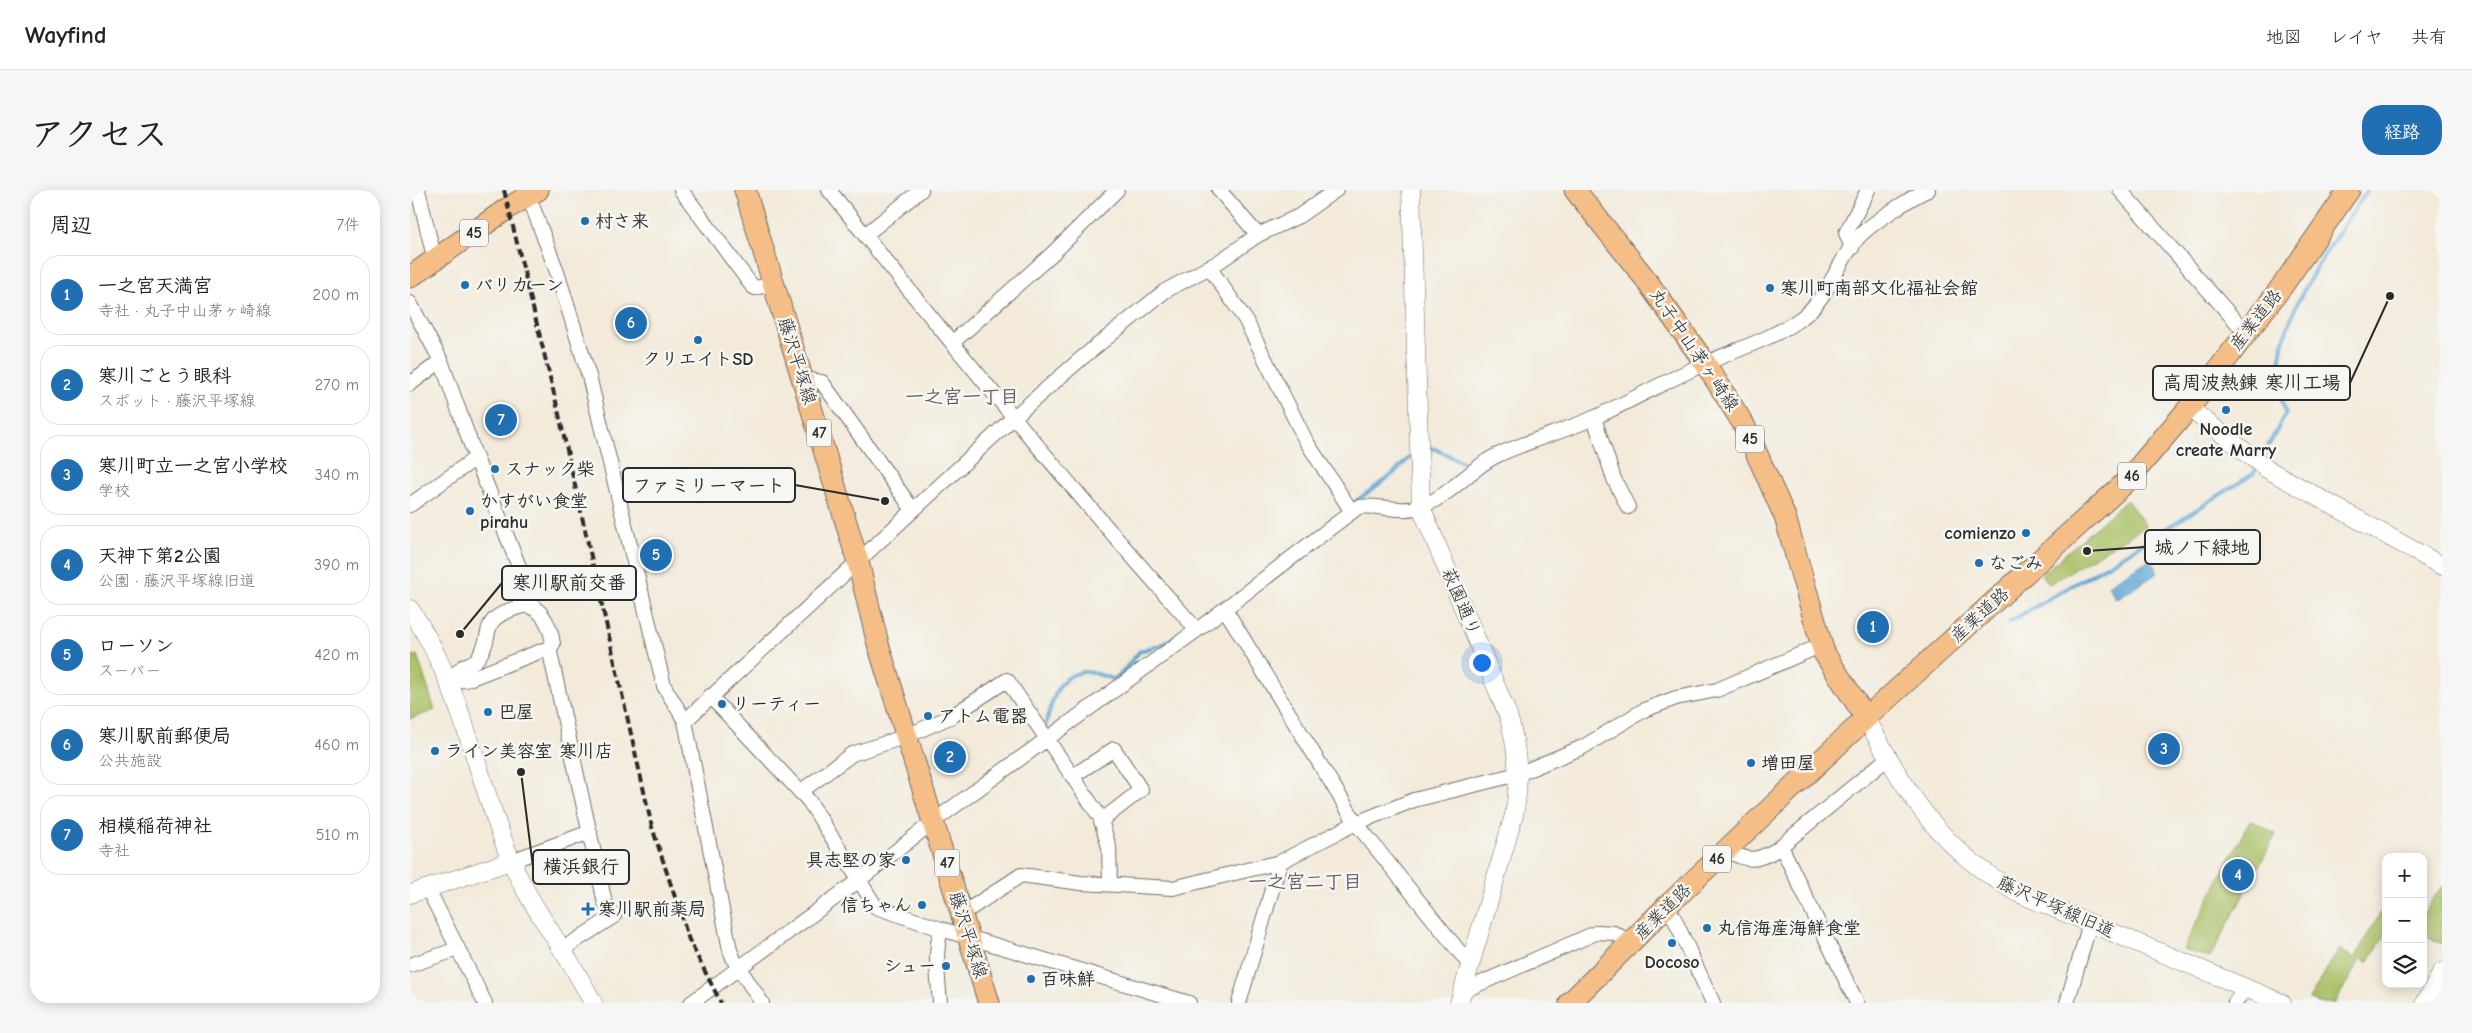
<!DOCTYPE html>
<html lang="ja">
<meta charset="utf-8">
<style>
:root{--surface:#fff;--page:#f6f6f6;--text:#222;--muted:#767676;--line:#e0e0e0;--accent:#1f6fb2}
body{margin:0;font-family:"Comic Neue","Klee One",sans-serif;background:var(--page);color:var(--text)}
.controls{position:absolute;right:15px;bottom:15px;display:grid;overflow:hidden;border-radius:10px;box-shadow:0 2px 12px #0003}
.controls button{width:45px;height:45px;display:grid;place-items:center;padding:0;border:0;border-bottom:1px solid var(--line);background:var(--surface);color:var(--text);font:25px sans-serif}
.you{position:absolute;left:1071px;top:472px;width:18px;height:18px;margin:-12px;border:4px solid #fff;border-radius:50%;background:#1a73e8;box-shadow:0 0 0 8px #1a73e833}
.badge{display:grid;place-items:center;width:32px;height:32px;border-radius:50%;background:var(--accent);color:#fff;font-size:16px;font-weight:700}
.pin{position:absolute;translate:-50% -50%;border:2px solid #fff;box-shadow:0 1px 5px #0006}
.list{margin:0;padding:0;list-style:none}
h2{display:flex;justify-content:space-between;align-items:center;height:65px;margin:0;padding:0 20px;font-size:21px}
h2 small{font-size:16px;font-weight:400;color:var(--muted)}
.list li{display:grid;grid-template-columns:32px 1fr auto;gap:15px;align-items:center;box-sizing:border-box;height:80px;margin:0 10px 10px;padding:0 10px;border:1px solid var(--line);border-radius:20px}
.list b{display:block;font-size:19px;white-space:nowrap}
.list p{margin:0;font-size:16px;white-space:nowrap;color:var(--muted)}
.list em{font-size:16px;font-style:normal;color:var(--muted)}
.icon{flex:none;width:28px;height:28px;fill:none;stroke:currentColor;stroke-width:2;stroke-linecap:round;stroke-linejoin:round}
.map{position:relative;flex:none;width:2032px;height:813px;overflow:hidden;border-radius:20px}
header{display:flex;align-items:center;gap:30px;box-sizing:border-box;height:70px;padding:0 25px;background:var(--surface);border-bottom:1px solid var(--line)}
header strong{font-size:24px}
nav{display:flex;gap:28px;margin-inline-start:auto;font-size:18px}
.intro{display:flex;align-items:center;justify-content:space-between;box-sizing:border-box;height:120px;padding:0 30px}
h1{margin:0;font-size:35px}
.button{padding:12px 22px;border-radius:20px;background:var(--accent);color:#fff;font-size:18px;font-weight:700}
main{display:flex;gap:30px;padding:0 30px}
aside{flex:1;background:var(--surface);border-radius:20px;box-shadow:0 2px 12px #0003}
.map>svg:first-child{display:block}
.green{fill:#a8bf64;stroke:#6a7548}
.water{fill:#5da6d5;stroke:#446880}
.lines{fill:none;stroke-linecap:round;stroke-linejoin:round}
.stream{stroke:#5da6d5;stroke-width:4}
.minor-casing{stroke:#716e68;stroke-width:16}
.tertiary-casing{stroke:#716e68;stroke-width:19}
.primary-casing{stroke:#716e68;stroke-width:23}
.minor{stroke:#fff;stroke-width:14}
.tertiary{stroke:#fff;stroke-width:18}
.primary{stroke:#f6be87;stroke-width:21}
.rail{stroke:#2b2b2b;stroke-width:4;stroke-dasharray:8 4;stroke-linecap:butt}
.poi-dot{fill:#1f6fb2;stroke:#f6f6f2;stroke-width:2}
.labels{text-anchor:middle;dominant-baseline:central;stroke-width:5;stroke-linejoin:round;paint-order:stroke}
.shield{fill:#f6f6f2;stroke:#686867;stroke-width:1}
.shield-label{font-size:16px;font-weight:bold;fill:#2b2b2b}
.poi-label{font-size:18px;font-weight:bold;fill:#2b2b2b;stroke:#f6f6f2;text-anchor:start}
.street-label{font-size:18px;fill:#2b2b2b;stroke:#f6f6f2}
.neighbourhood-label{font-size:19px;font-weight:bold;fill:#685b67;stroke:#f6f6f2}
.leader{fill:none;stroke:#2b2b2b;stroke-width:2}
.callout-dot{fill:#2b2b2b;stroke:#f6f6f2;stroke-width:2}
.callout{fill:#f6f6f2;stroke:#2b2b2b;stroke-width:2}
.callout-label{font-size:19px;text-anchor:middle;font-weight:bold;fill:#2b2b2b}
</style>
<header>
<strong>Wayfind</strong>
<nav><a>地図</a><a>レイヤ</a><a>共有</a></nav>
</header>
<div class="intro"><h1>アクセス</h1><a class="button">経路</a></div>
<main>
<aside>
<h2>周辺<small>7件</small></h2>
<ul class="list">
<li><span class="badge">1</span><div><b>一之宮天満宮</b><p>寺社 · 丸子中山茅ヶ崎線</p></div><em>200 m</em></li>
<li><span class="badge">2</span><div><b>寒川ごとう眼科</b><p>スポット · 藤沢平塚線</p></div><em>270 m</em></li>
<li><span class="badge">3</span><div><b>寒川町立一之宮小学校</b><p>学校</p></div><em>340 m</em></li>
<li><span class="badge">4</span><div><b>天神下第2公園</b><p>公園 · 藤沢平塚線旧道</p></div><em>390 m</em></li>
<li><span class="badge">5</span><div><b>ローソン</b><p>スーパー</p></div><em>420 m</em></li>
<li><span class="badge">6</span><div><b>寒川駅前郵便局</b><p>公共施設</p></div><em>460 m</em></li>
<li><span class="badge">7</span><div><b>相模稲荷神社</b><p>寺社</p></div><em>510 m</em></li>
</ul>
</aside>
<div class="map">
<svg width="2032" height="813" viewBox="0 0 2032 813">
<rect width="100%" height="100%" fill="#f6f6f2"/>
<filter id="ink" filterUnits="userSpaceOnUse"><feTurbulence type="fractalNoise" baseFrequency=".02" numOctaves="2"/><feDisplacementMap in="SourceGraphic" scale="10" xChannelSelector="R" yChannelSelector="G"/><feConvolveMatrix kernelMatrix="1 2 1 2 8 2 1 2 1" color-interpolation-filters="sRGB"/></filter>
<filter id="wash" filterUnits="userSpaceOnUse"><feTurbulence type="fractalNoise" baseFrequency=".0096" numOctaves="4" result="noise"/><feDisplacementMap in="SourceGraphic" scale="20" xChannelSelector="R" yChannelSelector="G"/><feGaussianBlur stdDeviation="1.12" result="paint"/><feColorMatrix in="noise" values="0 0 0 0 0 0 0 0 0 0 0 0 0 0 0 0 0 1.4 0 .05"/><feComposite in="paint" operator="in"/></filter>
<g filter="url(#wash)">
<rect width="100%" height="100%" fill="#f3ead9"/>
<!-- green -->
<g class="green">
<path d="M1717 310 1736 336 1639 394 1631 385Z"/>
<path d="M7 465 25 520 0 529V467Z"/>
<path d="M1840 630 1866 644 1800 768 1773 759Z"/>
<path d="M2032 696V754L2013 744V724Z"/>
<path d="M1976 714V744L1958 772 1951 768 1925 813H1907L1899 809 1929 759 1944 768Z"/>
</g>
<!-- water -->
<path class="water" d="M1740 369 1748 383 1706 409 1698 395Z"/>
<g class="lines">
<!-- stream -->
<g class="stream">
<path d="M1494 5 1501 0"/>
<path d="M1015 257 1025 259 1061 276 1064 274"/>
<path d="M1852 268 1876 223C1873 213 1868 200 1868 189 1870 118 1921 57 1957 0"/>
<path d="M946 311 983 284 1002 265"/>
<path d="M1599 432 1703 372 1843 284 1847 278"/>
<path d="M634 540C641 518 644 485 674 482 683 481 695 487 704 489L708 487 730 461 754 454 776 440"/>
</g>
</g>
</g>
<g filter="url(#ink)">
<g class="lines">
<defs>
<g id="minor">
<path d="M8 0 25 71"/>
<path d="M271 0 342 96 345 98 363 94"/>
<path d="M419 0C538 150 659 297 787 440"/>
<path d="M809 0 848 45"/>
<path d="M1710 0 1836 143"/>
<path d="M119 7 147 82 179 186 254 496 275 531 320 760 324 770 352 813"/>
<path d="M455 45 511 0"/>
<path d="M1442 58 1436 43 1458 0"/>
<path d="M799 77 835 129 896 251 942 322"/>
<path d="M0 113 31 171 66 268 0 315"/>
<path d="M542 153 642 64 707 0"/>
<path d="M392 188 412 192 503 320"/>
<path d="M0 194 31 171"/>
<path d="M1184 228 1204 289 1218 317"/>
<path d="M66 268 117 397 123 416"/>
<path d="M112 416C132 414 141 438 143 454L139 458 56 490 39 491C44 486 48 480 53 477 57 474 64 473 67 469 88 442 63 431 112 416Z"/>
<path d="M815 419 946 633 1060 775"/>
<path d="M139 458 195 713 204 726 151 760"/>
<path d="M300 506 399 611 466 717 531 739 779 813"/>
<path d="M275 531 603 228 673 167 755 101 807 73 848 45 889 26 926 0"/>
<path d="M663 586 704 559 731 600 691 631"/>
<path d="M390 602 442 564 497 546 542 526 597 490 690 627 699 657 700 694"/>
<path d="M1371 656 1447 813"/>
<path d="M1316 661C1338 670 1344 673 1366 660L1478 568"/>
<path d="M101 671 180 642"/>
<path d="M18 699 75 813"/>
<path d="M1258 715 1303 813"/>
<path d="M552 724 611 685 671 693 763 698 870 672 946 633 1004 610 1108 584 1173 557 1234 520 1266 508 1307 500 1412 455"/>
<path d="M0 775 48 759"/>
<path d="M1053 801 1188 742 1204 743 1222 753"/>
<path d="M281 813 448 691 524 631 787 440 948 317C970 314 990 324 1012 316 1041 306 1063 275 1090 264 1121 250 1155 241 1186 227 1222 210 1258 190 1294 174 1327 159 1360 150 1390 129 1418 109 1426 75 1447 49 1457 36 1503 6 1518 0"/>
<path d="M530 813C528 787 524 765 531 739"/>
<path d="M829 813 870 672"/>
<path d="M1657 813 1680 733"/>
<path d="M1825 813 1835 798"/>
</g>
<g id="tertiary">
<path d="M1001 0 1011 317 1098 525C1108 559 1111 591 1104 625L1049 813"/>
<path d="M1779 218 1857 279 2032 376"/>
<path d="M0 419C51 494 66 585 100 668 121 720 159 763 183 813"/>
<path d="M1456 528C1500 607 1528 659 1610 704L1872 813"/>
<path d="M0 704 101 671"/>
<path d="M2015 813 2032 782"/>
</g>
<g id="primary">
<path d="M335 0 448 372 468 454 579 813"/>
<path d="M1165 0 1234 87 1295 173 1334 235 1375 327 1414 463 1456 528"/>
<path d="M0 87 98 18 128 0"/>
<path d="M1160 813 1258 715 1456 528 1716 292 1779 218 1873 95 1939 0"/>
</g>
</defs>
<!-- minor casing -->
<use href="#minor" class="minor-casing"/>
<!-- tertiary casing -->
<use href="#tertiary" class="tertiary-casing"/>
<!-- primary casing -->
<use href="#primary" class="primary-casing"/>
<!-- minor -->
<use href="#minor" class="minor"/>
<!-- tertiary -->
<use href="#tertiary" class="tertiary"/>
<!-- primary -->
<use href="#primary" class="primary"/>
<!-- rail -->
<path class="rail" d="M94 0 148 220 242 637 279 750 311 813"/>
</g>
</g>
<!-- markers -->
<g class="poi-dot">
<circle cx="175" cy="31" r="5"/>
<circle cx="55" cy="95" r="5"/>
<circle cx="1360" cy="98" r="5"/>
<circle cx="288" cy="150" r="5"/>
<circle cx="1816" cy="220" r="5"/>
<circle cx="85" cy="279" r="5"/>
<circle cx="60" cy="321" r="5"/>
<circle cx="1616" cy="343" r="5"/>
<circle cx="1569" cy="373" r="5"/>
<circle cx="312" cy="514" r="5"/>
<circle cx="78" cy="522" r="5"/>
<circle cx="518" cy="526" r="5"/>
<circle cx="25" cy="561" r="5"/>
<circle cx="1341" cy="573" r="5"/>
<circle cx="496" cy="670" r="5"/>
<circle cx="512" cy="715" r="5"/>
<path d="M175.5 711.5h5v5h5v5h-5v5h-5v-5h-5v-5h5z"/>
<circle cx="1297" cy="738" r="5"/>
<circle cx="1262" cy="753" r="5"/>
<circle cx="536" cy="776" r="5"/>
<circle cx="621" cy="789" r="5"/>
</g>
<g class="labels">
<!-- shield labels -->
<g class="shield">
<rect x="50" y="29.5" width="28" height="27" rx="4"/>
<rect x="396.5" y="229.5" width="25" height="27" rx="4"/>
<rect x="1326" y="235.5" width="28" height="27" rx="4"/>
<rect x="1708" y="272.5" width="28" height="27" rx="4"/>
<rect x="1293" y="655.5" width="28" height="27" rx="4"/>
<rect x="524.5" y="659.5" width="25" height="27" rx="4"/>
</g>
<g class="shield-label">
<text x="64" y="43">45</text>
<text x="409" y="243">47</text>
<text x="1340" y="249">45</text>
<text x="1722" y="286">46</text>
<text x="1307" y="669">46</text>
<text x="537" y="673">47</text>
</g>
<!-- poi labels -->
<g class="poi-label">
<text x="185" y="31">村さ来</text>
<text x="65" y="95">バリカーン</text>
<text x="1370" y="98">寒川町南部文化福祉会館</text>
<text x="288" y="169" text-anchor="middle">クリエイトSD</text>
<text x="1816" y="239" text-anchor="middle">Noodle<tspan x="1816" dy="21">create Marry</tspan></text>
<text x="95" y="279">スナック柴</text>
<text x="70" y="311">かすがい食堂<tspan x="70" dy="21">pirahu</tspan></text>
<text x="1606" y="343" text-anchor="end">comienzo</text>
<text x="1579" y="373">なごみ</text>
<text x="322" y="514">リーティー</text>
<text x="88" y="522">巴屋</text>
<text x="528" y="526">アトム電器</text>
<text x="35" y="561">ライン美容室 寒川店</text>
<text x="1351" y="573">増田屋</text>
<text x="486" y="670" text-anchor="end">具志堅の家</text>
<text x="502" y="715" text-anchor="end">信ちゃん</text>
<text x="188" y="719">寒川駅前薬局</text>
<text x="1307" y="738">丸信海産海鮮食堂</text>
<text x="1262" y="772" text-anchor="middle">Docoso</text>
<text x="526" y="776" text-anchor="end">シュー</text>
<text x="631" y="789">百味鮮</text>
</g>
<!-- street labels -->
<g class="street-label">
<text transform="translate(1846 130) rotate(-52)">産業道路</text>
<text transform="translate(1284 160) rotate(56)">丸子中山茅ヶ崎線</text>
<text transform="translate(387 171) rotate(73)">藤沢平塚線</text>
<text transform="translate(1051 412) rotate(67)">萩園通り</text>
<text transform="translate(1570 425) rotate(-42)">産業道路</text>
<text transform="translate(1646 717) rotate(24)">藤沢平塚線旧道</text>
<text transform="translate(1253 722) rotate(-45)">産業道路</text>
<text transform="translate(558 745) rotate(73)">藤沢平塚線</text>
</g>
<!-- neighbourhood labels -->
<g class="neighbourhood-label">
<text x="552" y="207">一之宮一丁目</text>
<text x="895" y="692">一之宮二丁目</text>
</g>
</g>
<!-- callouts -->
<path class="leader" d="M1980 106L1940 193M475 311L385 295M1677 361L1735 357M50 444L92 393M111 582L123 677"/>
<g class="callout-dot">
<circle cx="1980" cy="106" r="5"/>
<circle cx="475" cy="311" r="5"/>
<circle cx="1677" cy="361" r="5"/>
<circle cx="50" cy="444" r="5"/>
<circle cx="111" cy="582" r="5"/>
</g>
<g class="callout">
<rect x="1743" y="176" width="197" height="34" rx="5"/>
<rect x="213" y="278" width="172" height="34" rx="5"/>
<rect x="1735" y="340" width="115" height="34" rx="5"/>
<rect x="92" y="376" width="134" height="34" rx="5"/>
<rect x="123" y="660" width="96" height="34" rx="5"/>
</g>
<g class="callout-label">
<text x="1842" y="199">高周波熱錬 寒川工場</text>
<text x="299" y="302">ファミリーマート</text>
<text x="1792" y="364">城ノ下緑地</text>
<text x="159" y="399">寒川駅前交番</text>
<text x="171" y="683">横浜銀行</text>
</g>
</svg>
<div class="controls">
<button>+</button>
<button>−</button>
<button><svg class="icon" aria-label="layers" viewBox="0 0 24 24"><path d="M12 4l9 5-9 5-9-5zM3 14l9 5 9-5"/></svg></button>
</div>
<div class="you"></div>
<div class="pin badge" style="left:1463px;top:437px">1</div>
<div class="pin badge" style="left:540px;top:567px">2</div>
<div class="pin badge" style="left:1754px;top:559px">3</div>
<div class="pin badge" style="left:1828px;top:685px">4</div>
<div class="pin badge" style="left:246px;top:365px">5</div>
<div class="pin badge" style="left:221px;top:133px">6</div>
<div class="pin badge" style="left:91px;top:230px">7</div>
</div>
</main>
